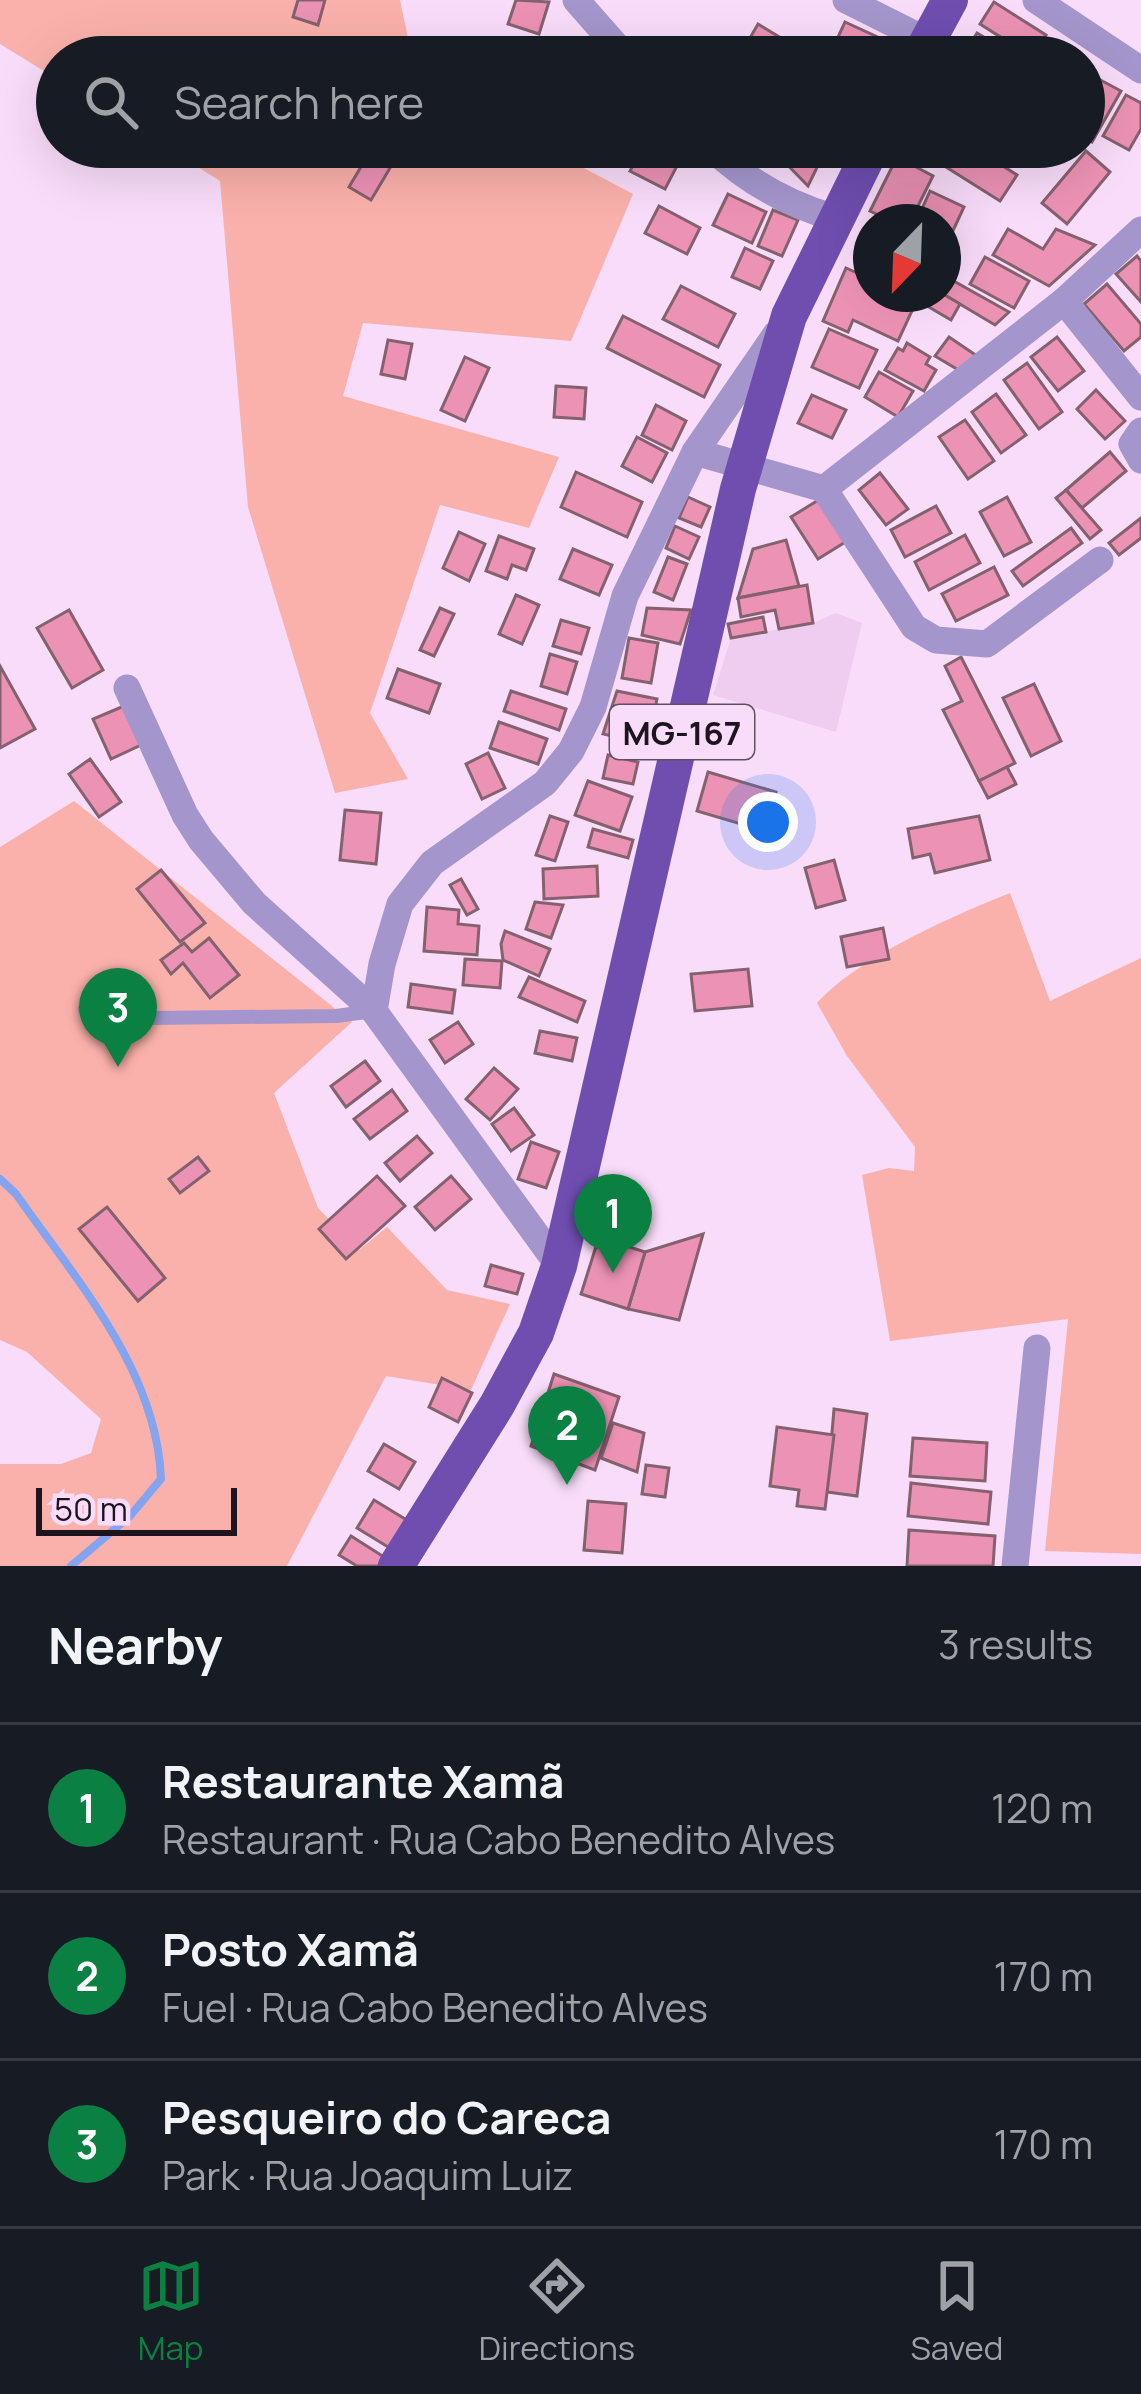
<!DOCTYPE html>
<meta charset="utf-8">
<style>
:root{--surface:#171b24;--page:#20242c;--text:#f1f3f6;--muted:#9ea1a6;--line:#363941;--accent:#0b8043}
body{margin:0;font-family:Manrope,sans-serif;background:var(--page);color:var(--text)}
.compass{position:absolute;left:853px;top:204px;width:108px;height:108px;border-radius:50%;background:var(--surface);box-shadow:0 12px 48px #0002;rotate:203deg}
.scale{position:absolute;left:36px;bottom:30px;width:201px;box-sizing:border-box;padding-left:12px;border:6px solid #1d141e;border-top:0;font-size:33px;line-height:42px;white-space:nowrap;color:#1d141e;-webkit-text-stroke:9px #f9dcfa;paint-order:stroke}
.you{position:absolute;left:768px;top:822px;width:42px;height:42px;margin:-30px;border:9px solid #fff;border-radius:50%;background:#1a73e8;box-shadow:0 0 0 18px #1a73e833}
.badge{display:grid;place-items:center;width:78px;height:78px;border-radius:50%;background:var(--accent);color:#fff;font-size:39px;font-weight:700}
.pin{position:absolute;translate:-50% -99px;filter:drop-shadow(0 3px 6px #0008)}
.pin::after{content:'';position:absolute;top:63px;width:42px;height:36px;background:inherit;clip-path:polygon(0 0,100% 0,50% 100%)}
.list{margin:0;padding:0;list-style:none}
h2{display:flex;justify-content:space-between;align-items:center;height:156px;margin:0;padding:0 48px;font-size:51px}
h2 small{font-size:39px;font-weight:400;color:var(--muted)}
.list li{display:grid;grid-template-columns:78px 1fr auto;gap:36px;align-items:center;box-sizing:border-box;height:168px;padding:0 48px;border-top:3px solid var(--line)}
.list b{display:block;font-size:45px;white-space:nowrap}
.list p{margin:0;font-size:39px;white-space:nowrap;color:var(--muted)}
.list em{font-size:39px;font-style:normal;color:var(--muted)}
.icon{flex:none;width:66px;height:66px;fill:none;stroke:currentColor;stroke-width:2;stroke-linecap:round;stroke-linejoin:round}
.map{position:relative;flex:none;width:1141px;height:1566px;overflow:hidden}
.search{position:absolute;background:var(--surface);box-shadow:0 12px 48px #0002;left:36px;right:36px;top:36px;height:132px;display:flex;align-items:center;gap:30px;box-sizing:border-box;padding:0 42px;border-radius:66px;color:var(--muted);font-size:45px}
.sheet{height:660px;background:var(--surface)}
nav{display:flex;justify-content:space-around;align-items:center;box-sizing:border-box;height:168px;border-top:3px solid var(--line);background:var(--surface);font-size:33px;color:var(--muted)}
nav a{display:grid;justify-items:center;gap:6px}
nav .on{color:var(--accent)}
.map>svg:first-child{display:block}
.built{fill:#efcdf0}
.green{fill:#fbb1ab}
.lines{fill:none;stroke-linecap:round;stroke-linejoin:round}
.stream{stroke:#85a4f0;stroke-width:8}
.building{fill:#ec92b5;stroke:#84616e;stroke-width:3}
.lane{stroke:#a496cc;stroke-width:14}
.street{stroke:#a496cc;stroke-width:27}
.primary{stroke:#6f4eb0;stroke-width:36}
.labels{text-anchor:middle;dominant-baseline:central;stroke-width:10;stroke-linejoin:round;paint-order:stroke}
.shield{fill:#f9dcfa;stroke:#5f5060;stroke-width:3}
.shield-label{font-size:33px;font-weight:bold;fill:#1d141e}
</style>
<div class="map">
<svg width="1141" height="1566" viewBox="0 0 1141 1566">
<rect width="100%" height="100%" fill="#f9dcfa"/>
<!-- built -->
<path class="built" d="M836 613 862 623 836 732 713 695 731 638 813 623Z"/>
<!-- green -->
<g class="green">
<path d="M0 0H400L412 57H57V79L0 44Z"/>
<path d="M166 147H544L633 194 571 341 363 323 343 396 559 457 529 528 440 505 370 713 408 779 335 793 248 507 220 181Z"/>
<path d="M74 801 352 1022 274 1093 318 1208 359 1250 387 1227 447 1290 510 1304 471 1390 386 1376 287 1566H0V1464H61L91 1453 101 1419 27 1352 0 1340V847Z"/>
<path d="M1010 893 1050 1001 1141 958V1554L1045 1551 1068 1319 890 1341 862 1175 889 1168 914 1171 915 1147 847 1056 817 1003C859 957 952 916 1010 893Z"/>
</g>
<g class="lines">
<!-- stream -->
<path class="stream" d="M0 1179 16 1194C76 1280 157 1370 161 1479L130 1516 71 1566"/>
</g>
<!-- building -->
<g class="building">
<path d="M298 0H325L318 25 293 17Z"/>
<path d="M516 0 549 2 539 34 508 24Z"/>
<path d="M994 2 1046 35 1032 57 980 24Z"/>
<path d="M845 22 884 40 876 57H841L831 52Z"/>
<path d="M758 24 796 47 790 57H739Z"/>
<path d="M977 33 1017 57H962Z"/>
<path d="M1093 76 1121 91 1092 142 1084 138V92Z"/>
<path d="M1126 95 1141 103V129L1129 150 1103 136Z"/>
<path d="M643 147 679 162 665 189 630 171Z"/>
<path d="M770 147H827L808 186Z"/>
<path d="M921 147H973L1017 175 1000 201 919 150Z"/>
<path d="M1086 151 1110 172 1067 224 1042 203Z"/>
<path d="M368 155 390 168 371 200 349 187Z"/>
<path d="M897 157 933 176 910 222H893L870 211Z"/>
<path d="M930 191 964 207 945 248 943 222H916Z"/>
<path d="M728 194 766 212 752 243 713 225Z"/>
<path d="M659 206 700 228 687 254 645 233Z"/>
<path d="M773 210 798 220 782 256 758 246Z"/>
<path d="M1008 229 1043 249 1056 229 1095 245 1049 286 993 255Z"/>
<path d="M745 248 773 261 760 289 732 277Z"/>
<path d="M1137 256 1141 261V302L1116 274Z"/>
<path d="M985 257 1029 281 1014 308 970 284Z"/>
<path d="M846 268 871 279V294H903L917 300 898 341 853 320 848 332 823 321Z"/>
<path d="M943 275 1009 312 995 325 943 294Z"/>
<path d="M1107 284 1141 324V337L1124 351 1084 304Z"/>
<path d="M681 286 735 314 718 347 663 319Z"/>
<path d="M928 294H943L960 304 951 320 922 303Z"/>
<path d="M623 316 720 365 704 397 607 348Z"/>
<path d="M829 329 877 350 859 388 812 367Z"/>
<path d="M949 337 977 356 960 371 935 356Z"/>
<path d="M1057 337 1084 371 1058 391 1031 357Z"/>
<path d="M388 340 412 344 405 379 381 374Z"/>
<path d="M907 343 930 357 926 364 936 370 924 391 885 370 898 348 903 351Z"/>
<path d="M465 357 489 368 465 421 441 410Z"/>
<path d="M1027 363 1062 412 1039 429 1004 380Z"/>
<path d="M879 372 913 391 898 417 865 397Z"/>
<path d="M556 386 586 388 584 419 554 417Z"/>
<path d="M1096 390 1125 421 1105 439 1077 409Z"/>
<path d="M996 394 1026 435 1001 453 972 412Z"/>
<path d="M812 395 846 410 832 438 798 423Z"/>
<path d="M656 405 686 421 672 450 642 435Z"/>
<path d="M965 420 994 461 968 479 939 437Z"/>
<path d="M637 437 667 453 652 482 622 466Z"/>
<path d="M1110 452 1126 471 1082 508 1066 490Z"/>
<path d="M576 472 642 502 627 537 561 507Z"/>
<path d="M880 473 908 509 886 525 859 490Z"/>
<path d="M1066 490 1101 530 1090 539 1056 498Z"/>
<path d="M688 497 710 507 701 527 679 518Z"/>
<path d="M1007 497 1031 542 1004 556 980 512Z"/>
<path d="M820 499 847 541 818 559 791 517Z"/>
<path d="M936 506 951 533 905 557 891 530Z"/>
<path d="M1141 518V538L1119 555 1109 543Z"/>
<path d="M675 526 699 537 689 559 666 548Z"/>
<path d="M1071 528 1082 543 1023 586 1012 571Z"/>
<path d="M459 532 485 544 469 581 443 568Z"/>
<path d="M965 535 980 563 929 590 915 562Z"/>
<path d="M499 536 534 549 526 570 512 565 507 579 486 571Z"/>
<path d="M786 540 799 586 738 598 753 549Z"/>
<path d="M573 549 612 565 599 595 560 579Z"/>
<path d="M668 557 687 564 673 600 654 592Z"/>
<path d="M994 567 1008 595 956 621 942 594Z"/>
<path d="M807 585 813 623 779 629 775 610 741 617 738 598Z"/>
<path d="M516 595 539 605 522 644 499 634Z"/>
<path d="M440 608 454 614 434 656 420 650Z"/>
<path d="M647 608 691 610 680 644 642 635Z"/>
<path d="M69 610 103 670 72 688 37 628Z"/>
<path d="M763 617 766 632 731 638 728 624Z"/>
<path d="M561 620 589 628 581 654 553 646Z"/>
<path d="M629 638 658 643 651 683 622 678Z"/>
<path d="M550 654 577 662 567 694 541 686Z"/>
<path d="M961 657 1015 763 979 781 943 710 962 701 945 666Z"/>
<path d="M0 666 35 729 0 748Z"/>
<path d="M398 669 440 684 429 713 387 698Z"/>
<path d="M1034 684 1061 741 1031 756 1003 698Z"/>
<path d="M511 691 566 709 559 730 504 711Z"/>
<path d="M617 691 657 699 648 744 603 734Z"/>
<path d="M124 706 141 745 111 759 93 719Z"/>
<path d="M499 722 547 739 538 764 490 748Z"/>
<path d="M488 753 505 788 482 799 466 764Z"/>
<path d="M608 755 638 762 633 784 603 778Z"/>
<path d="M90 759 121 802 99 817 69 774Z"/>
<path d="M1007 767 1016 784 988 798 979 781Z"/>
<path d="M708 772 776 792 765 831 697 811Z"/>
<path d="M588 781 632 797 620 831 575 815Z"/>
<path d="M345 810 381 813 376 864 340 860Z"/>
<path d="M550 816 568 822 555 861 536 855Z"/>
<path d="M979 816 990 860 935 873 930 854 913 858 908 829Z"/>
<path d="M593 829 633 840 628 858 588 847Z"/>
<path d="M834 860 845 900 816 908 805 868Z"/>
<path d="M597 866 598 896 544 899 543 869Z"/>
<path d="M161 870 205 923 180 942 137 889Z"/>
<path d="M461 879 478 909 467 915 450 885Z"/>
<path d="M535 902 563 905 551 938 526 929Z"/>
<path d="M427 907 459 910 458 924 479 926 477 955 424 951Z"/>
<path d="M883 928 889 959 847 967 841 937Z"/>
<path d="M505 931 550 949 539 976 503 960 501 944Z"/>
<path d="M209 938 239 975 210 998 183 963 171 974 161 960 184 943 192 952Z"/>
<path d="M465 959 502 961 500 988 463 985Z"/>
<path d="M748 969 752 1006 695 1011 691 974Z"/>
<path d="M529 977 585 1001 577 1022 519 997Z"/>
<path d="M411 984 455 990 452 1013 408 1007Z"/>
<path d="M458 1022 473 1044 445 1063 430 1040Z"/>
<path d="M540 1031 577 1038 572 1061 535 1053Z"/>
<path d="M365 1061 380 1081 346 1107 331 1086Z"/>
<path d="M494 1068 518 1089 490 1120 466 1099Z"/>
<path d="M392 1090 407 1111 370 1139 354 1119Z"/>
<path d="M514 1108 534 1135 511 1151 492 1124Z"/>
<path d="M417 1136 432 1153 400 1181 385 1163Z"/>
<path d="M531 1142 559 1152 546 1188 518 1179Z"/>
<path d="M198 1157 209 1171 180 1193 169 1179Z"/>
<path d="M377 1176 405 1206 346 1259 319 1229Z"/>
<path d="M451 1176 471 1199 435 1230 415 1207Z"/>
<path d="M107 1207 165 1278 138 1301 79 1229Z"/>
<path d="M703 1234 679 1320 628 1309 645 1252Z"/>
<path d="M599 1237 645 1252 628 1309 581 1294Z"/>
<path d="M491 1265 523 1274 517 1294 485 1286Z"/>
<path d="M554 1374 619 1397 595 1470 531 1446Z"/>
<path d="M442 1378 472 1393 458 1422 429 1407Z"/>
<path d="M834 1409 867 1414 857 1496 827 1492Z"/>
<path d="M613 1423 644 1433 637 1472 601 1458Z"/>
<path d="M777 1427 834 1435 825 1509 797 1506 799 1490 770 1486Z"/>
<path d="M913 1438 987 1443 985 1481 910 1476Z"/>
<path d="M384 1444 415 1462 399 1489 368 1471Z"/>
<path d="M646 1465 669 1468 665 1497 642 1494Z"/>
<path d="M911 1483 991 1492 988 1524 908 1516Z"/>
<path d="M374 1500 410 1522 393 1550 357 1528Z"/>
<path d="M588 1501 626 1504 622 1553 584 1550Z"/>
<path d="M909 1530 995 1536 993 1566H907Z"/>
<path d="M351 1536 384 1557 378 1566H357L339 1555Z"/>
</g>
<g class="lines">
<!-- lane -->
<path class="lane" d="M85 1009 100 1020 117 1023 151 1018 336 1016 374 1011"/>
<!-- street -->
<g class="street">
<path d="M576 0 626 57"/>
<path d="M846 0 928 41"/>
<path d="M1036 0 1141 70"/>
<path d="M711 147C747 182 787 204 835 218"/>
<path d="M1064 301 1141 397"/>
<path d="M1141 431 1132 444 1141 460"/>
<path d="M695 452 824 489"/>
<path d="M824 489 1064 301 1141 230"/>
<path d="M824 489 914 627 936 640 987 644 1100 560"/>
<path d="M127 688 185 815 201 840 254 903 374 1011 559 1266"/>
<path d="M374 1011 382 964 400 904 432 863 545 783 571 751 593 707 625 596 695 452 776 334"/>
<path d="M1015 1566 1037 1348"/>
</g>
<!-- primary -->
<g class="primary">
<path d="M919 57 950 0"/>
<path d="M396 1566 497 1405 536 1333 559 1266 738 489 789 316 872 147"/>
</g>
</g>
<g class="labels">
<!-- shield labels -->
<rect class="shield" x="610" y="705" width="144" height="54" rx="9"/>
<g class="shield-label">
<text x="682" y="732">MG-167</text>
</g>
</g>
</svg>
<svg class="compass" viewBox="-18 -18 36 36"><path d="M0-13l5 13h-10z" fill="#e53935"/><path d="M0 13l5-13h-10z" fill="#9ea1a6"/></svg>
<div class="scale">50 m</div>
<div class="you"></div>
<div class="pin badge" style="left:613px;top:1273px">1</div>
<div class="pin badge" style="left:567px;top:1485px">2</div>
<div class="pin badge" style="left:118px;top:1067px">3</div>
<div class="search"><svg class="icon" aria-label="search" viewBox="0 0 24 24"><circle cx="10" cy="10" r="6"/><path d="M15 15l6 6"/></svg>Search here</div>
</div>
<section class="sheet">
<h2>Nearby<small>3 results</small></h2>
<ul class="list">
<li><span class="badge">1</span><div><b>Restaurante Xamã</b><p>Restaurant · Rua Cabo Benedito Alves</p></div><em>120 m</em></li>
<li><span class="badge">2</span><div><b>Posto Xamã</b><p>Fuel · Rua Cabo Benedito Alves</p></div><em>170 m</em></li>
<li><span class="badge">3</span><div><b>Pesqueiro do Careca</b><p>Park · Rua Joaquim Luiz</p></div><em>170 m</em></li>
</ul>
</section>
<nav>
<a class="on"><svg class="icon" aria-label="map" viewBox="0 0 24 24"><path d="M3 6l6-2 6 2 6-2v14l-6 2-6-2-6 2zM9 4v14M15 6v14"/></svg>Map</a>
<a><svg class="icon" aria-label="directions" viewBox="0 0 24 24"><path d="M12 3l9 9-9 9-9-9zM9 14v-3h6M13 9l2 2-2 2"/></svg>Directions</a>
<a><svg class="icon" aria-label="saved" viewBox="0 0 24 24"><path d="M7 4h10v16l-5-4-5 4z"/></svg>Saved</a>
</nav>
